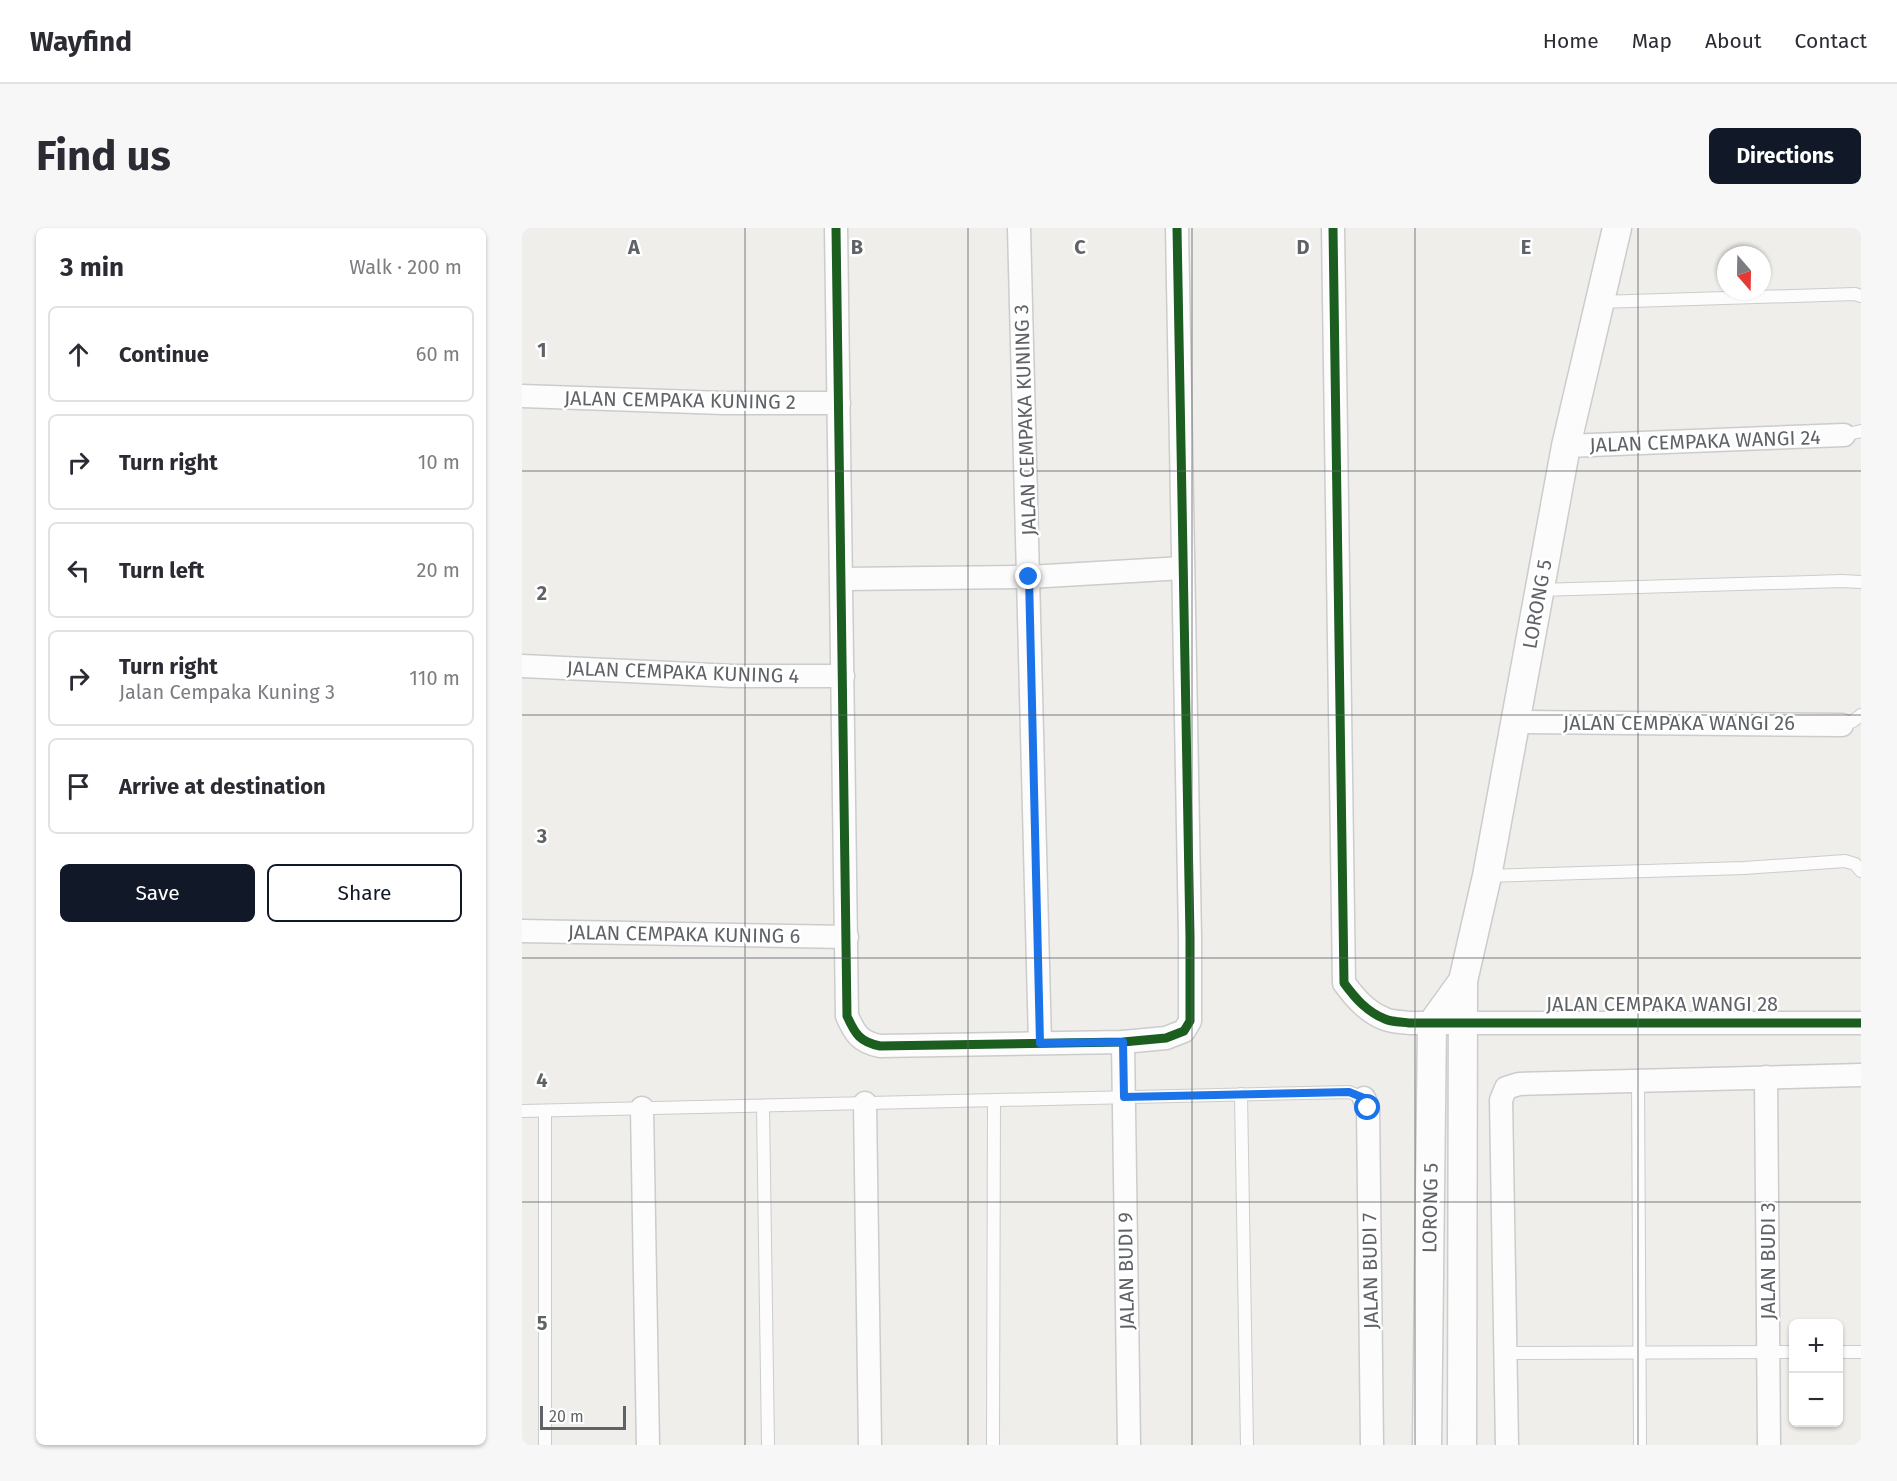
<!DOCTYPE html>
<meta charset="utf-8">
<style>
:root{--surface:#fff;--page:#f7f7f7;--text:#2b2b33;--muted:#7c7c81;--line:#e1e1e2;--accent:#111827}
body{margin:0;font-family:"Fira Sans",sans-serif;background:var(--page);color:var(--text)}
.controls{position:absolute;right:18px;bottom:18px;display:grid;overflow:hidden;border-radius:9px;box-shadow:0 2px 4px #0004}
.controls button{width:54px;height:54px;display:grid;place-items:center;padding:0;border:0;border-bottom:2px solid var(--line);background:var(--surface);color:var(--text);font:30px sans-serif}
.compass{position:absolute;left:1195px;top:18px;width:54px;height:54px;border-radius:50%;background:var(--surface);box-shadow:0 2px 4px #0004;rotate:160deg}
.scale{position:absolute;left:18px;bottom:15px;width:86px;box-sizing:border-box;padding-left:6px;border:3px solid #5f6368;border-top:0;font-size:16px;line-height:21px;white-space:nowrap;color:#5f6368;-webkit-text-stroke:4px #fff;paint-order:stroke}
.stop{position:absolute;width:18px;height:18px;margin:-14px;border:4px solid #1a73e8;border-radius:50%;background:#fff}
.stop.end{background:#1a73e8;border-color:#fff;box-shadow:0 2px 6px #0008}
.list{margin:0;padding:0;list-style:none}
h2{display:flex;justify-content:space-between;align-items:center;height:78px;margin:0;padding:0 24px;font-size:26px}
h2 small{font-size:20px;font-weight:400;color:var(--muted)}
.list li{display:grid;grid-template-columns:39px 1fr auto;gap:18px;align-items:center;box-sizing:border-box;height:96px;margin:0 12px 12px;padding:0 12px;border:2px solid var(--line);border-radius:9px}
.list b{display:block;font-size:22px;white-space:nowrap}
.list p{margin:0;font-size:20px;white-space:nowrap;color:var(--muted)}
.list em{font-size:20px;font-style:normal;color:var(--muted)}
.actions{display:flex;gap:12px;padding:18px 24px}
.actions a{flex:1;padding:14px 0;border:2px solid var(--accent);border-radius:9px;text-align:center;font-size:21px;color:var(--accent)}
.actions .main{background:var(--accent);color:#fff}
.icon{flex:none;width:33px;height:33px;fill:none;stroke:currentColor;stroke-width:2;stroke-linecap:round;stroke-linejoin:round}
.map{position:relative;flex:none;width:1339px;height:1217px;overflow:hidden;border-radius:9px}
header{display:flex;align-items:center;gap:36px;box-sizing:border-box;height:84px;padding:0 30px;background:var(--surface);border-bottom:2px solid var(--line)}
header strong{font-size:28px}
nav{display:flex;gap:33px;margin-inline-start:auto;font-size:21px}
.intro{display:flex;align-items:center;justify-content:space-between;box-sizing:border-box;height:144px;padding:0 36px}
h1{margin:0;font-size:42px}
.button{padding:15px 27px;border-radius:9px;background:var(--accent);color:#fff;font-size:21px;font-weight:700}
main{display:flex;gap:36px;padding:0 36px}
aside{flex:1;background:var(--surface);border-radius:9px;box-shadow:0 2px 4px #0004}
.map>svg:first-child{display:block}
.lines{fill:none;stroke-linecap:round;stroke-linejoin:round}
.service-casing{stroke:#cbcccc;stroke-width:14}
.minor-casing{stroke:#cbcccc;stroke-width:25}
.tertiary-casing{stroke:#cbcccc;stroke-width:31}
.service{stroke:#fdfcfc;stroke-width:12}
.minor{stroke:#fdfcfc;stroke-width:22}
.tertiary{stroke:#fdfcfc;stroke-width:28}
.cycleway-casing{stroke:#fff;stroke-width:13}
.cycleway{stroke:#1b5e20;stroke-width:9}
.route{stroke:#1a73e8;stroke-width:8}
.grid{fill:none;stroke:#5f6368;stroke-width:1.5;stroke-opacity:0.55}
.labels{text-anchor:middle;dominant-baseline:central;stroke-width:5;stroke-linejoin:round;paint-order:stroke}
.street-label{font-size:20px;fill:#5f6368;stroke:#fff}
.grid-label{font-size:20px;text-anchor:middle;font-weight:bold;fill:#5f6368;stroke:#fff;stroke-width:5;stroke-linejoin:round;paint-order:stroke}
</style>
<header>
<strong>Wayfind</strong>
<nav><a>Home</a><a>Map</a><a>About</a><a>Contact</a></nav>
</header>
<div class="intro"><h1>Find us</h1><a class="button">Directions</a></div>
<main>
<aside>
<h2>3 min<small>Walk · 200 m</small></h2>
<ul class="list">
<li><svg class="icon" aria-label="ahead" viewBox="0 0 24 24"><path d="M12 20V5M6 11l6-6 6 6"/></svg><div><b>Continue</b></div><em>60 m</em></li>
<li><svg class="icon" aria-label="right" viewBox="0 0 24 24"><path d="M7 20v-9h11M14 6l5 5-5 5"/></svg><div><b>Turn right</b></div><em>10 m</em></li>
<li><svg class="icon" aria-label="left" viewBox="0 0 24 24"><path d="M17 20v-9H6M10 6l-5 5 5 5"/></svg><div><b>Turn left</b></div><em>20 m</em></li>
<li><svg class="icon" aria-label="right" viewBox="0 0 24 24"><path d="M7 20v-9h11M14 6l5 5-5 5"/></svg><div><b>Turn right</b><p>Jalan Cempaka Kuning 3</p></div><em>110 m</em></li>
<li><svg class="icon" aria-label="arrive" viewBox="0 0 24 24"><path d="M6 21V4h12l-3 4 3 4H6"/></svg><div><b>Arrive at destination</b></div></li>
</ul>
<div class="actions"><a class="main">Save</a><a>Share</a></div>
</aside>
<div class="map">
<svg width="1339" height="1217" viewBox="0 0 1339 1217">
<rect width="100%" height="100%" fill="#efeeea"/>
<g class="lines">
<defs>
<g id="service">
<path d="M1077 74 1333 66 1339 68"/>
<path d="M1322 207 1339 203"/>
<path d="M1017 362 1320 353 1339 354"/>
<path d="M1320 497 1331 493 1339 487"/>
<path d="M965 648 1222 640 1323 633 1333 636 1339 643"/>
<path d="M1116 852 1118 1217"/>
<path d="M719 866 725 1217"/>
<path d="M241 878 246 1217"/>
<path d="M0 883 827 864 842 870"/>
<path d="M23 883V1217"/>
<path d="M1316 1124H1339"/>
<path d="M984 1125 1272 1124"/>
<path d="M471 1217 472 872"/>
</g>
<g id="minor">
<path d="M314 0 325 788C333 806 338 814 358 818L601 814 644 810 662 803 668 793V709L655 0"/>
<path d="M497 0 518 815"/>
<path d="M811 0 822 755C833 770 845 784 863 791 870 794 880 794 887 795H1339"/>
<path d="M0 168 201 175H317"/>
<path d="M1044 218 1322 207"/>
<path d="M320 351 507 349 661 340"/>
<path d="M0 438 211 448H321"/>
<path d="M993 494 1320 497"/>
<path d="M0 703 325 709"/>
<path d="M601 814 607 1217"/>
<path d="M1244 849 1247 1217"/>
<path d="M842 870 846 880 850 1217"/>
<path d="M343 875 348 1217"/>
<path d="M120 880 126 1217"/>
<path d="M985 1217 979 872 984 860 997 856 1339 847"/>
</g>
<g id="tertiary">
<path d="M905 1217 910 796 941 753"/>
<path d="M940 1217 941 753 965 648 1044 218 1095 0"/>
</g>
</defs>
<!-- service casing -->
<use href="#service" class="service-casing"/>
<!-- minor casing -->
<use href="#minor" class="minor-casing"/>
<!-- tertiary casing -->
<use href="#tertiary" class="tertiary-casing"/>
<!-- service -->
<use href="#service" class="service"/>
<!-- minor -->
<use href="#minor" class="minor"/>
<!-- tertiary -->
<use href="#tertiary" class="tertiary"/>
<defs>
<g id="cycleway">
<path d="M314 0 325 788C333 806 338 814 358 818L601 814 644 810 662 803 668 793V709L655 0"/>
<path d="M811 0 822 755C833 770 845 784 863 791 870 794 880 794 887 795H1339"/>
</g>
</defs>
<!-- cycleway casing -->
<use href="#cycleway" class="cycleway-casing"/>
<!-- cycleway -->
<use href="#cycleway" class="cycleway"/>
</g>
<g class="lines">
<!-- route -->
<path class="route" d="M507 349 518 815 601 814 602 869 827 864 842 870 846 880"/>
</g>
<!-- grid -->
<path class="grid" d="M223 0V1217M446 0V1217M670 0V1217M893 0V1217M1116 0V1217M0 243H1339M0 487H1339M0 730H1339M0 974H1339"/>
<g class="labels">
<!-- street labels -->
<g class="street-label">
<text transform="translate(158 172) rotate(1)">JALAN CEMPAKA KUNING 2</text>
<text transform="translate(503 192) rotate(-92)">JALAN CEMPAKA KUNING 3</text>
<text transform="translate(1183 213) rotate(-2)">JALAN CEMPAKA WANGI 24</text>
<text transform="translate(1015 376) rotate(-80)">LORONG 5</text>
<text transform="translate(161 444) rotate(2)">JALAN CEMPAKA KUNING 4</text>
<text x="1157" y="495">JALAN CEMPAKA WANGI 26</text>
<text transform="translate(162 706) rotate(1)">JALAN CEMPAKA KUNING 6</text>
<text x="1140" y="776">JALAN CEMPAKA WANGI 28</text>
<text transform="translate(908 980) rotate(-89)">LORONG 5</text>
<text transform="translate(1246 1033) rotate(-90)">JALAN BUDI 3</text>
<text transform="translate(604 1043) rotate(-91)">JALAN BUDI 9</text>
<text transform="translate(848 1043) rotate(-91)">JALAN BUDI 7</text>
</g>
</g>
<g class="grid-label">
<text x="112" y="26">A</text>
<text x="335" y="26">B</text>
<text x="558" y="26">C</text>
<text x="781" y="26">D</text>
<text x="1004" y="26">E</text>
<text x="20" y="129">1</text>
<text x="20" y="372">2</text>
<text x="20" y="615">3</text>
<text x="20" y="859">4</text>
<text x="20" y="1102">5</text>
</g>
</svg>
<div class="controls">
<button>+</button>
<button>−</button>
</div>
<svg class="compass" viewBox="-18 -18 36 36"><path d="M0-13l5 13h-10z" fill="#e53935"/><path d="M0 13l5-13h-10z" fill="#7c7c81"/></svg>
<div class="scale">20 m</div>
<div class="stop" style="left:846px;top:880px"></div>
<div class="stop end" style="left:507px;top:349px"></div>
</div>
</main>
